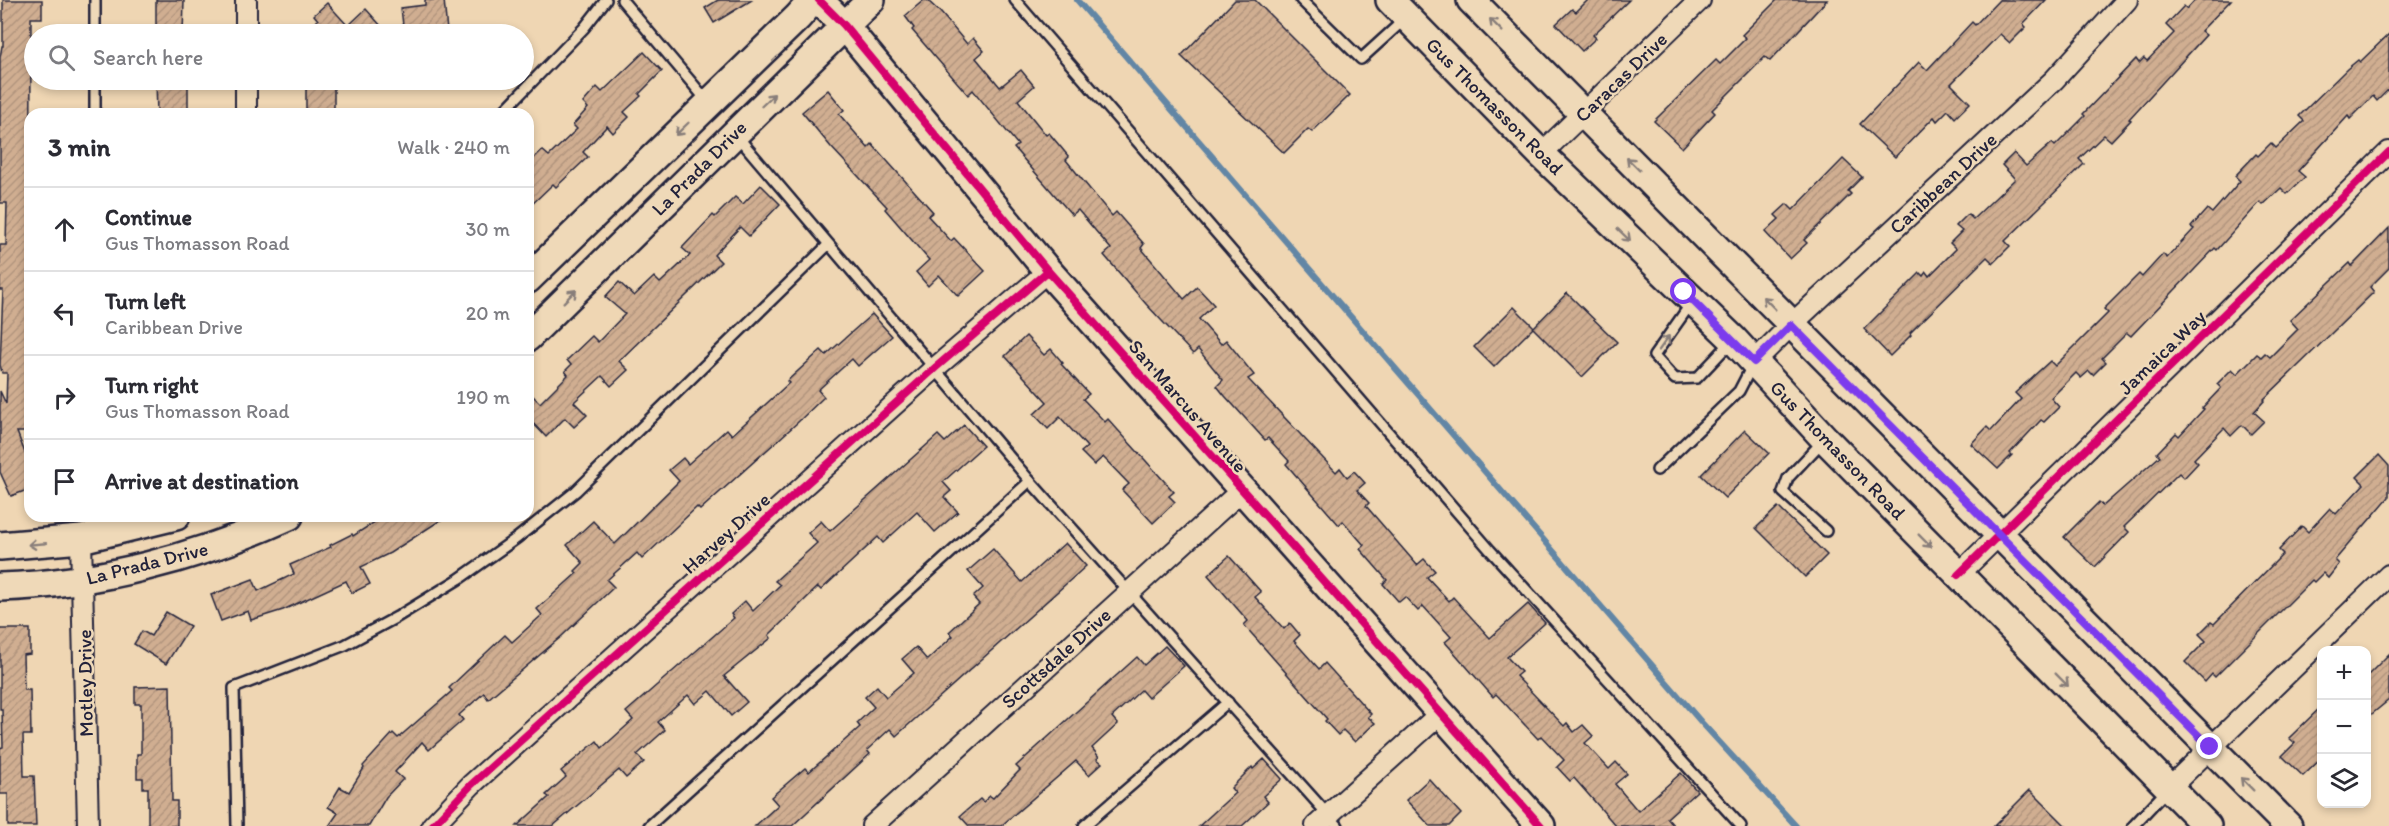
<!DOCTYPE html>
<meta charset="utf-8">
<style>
:root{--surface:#fff;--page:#f2f2f3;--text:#2b2b33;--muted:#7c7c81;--line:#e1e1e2}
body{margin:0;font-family:Itim,sans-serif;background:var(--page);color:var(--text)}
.controls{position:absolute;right:18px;bottom:18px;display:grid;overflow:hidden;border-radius:12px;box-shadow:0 3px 9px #0003}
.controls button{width:54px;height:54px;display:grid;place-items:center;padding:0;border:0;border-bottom:2px solid var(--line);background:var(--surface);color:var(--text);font:30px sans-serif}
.stop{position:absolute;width:18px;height:18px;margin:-14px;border:4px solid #7c3aed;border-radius:50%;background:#fff}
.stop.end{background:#7c3aed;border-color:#fff;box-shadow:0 2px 6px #0008}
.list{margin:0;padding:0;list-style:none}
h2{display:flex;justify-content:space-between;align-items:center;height:78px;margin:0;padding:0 24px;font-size:26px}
h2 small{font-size:20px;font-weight:400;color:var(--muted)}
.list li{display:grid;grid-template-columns:39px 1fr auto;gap:18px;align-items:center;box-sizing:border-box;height:84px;padding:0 24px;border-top:2px solid var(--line)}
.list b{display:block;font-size:22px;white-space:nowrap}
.list p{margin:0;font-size:20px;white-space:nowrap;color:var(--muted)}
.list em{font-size:20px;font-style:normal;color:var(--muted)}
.icon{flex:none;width:33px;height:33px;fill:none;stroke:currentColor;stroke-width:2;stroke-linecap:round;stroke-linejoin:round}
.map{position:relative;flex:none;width:2389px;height:826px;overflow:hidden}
.search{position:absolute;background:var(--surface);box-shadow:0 3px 9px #0003;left:24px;top:24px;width:510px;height:66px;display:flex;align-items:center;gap:15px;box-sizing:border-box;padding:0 21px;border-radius:33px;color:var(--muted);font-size:22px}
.panel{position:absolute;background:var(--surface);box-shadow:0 3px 9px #0003;left:24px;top:108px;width:510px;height:414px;border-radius:18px}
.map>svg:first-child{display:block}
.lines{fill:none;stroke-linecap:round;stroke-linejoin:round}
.stream{stroke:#6286a5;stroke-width:6}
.building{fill:url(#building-hatch);stroke:#22223b;stroke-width:1.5}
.lane-casing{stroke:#22223b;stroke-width:14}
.street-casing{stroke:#22223b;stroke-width:24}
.secondary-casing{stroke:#22223b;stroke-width:32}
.lane{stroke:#efd9b8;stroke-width:9}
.street{stroke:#efd9b8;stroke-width:20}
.secondary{stroke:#efd9b8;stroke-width:27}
.cycleway-casing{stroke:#efd9b8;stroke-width:11}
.cycleway{stroke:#d6006c;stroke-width:8}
.oneway{stroke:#887e7a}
.route{stroke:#7c3aed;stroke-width:8}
.labels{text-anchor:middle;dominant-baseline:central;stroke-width:5;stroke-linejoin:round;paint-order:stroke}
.street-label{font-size:20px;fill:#22223b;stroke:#efd9b8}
</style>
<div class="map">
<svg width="2389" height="826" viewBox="0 0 2389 826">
<defs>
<pattern id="building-hatch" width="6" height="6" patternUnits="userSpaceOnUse" patternTransform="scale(1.5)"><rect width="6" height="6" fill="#d0ae91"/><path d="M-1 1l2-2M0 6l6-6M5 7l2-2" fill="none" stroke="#b2957e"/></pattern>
</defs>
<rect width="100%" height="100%" fill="#efd6b3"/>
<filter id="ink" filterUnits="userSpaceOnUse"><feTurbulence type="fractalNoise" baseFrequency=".0167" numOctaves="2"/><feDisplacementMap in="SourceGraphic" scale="12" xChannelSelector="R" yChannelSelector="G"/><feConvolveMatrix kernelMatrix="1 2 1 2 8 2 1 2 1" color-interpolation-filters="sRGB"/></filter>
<g filter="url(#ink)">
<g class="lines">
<!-- stream -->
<path class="stream" d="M1077 0 1702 723 1796 826"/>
</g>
<!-- building -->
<g class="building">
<path d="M3 0H42V18H31L30 432H17L30 466V489L11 496 0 472V391L6 404 7 373H2L0 365 3 290H0V245H6L7 203H0V57L2 46H3Z"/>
<path d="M156 0H184L183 34H156Z"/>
<path d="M425 0H444L447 31 427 33V34H404L401 8 425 5Z"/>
<path d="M718 0H752L714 23 705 8Z"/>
<path d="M924 0H927L941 13 967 44 973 38 984 51 976 58 1000 87 1021 70 1034 86 1018 100 1046 135 1049 133 1069 157 1066 160 1112 216 1116 212 1144 244 1141 248 1184 299 1197 287 1214 305 1199 319 1221 344 1226 340 1254 375 1248 379 1336 472 1340 468 1347 477 1354 471 1365 483 1357 490 1369 503 1366 506 1417 565 1424 559 1435 571 1427 577 1449 601 1453 597 1490 638 1528 604 1545 623 1507 657 1521 672 1516 676 1564 726 1567 723 1574 732 1583 725 1593 736 1585 743 1609 769 1616 762 1627 774 1615 784 1638 811 1681 773 1697 791 1667 818 1674 826H1616L1574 778 1570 781 1557 767 1564 760 1541 736 1538 739 1496 694 1493 697 1445 642 1451 637 1423 606 1418 611 1405 597 1399 602 1383 584 1387 580 1360 549 1364 545 1343 521 1339 525 1286 464 1289 461 1268 438 1265 440 1225 396 1217 386 1223 380 1198 349 1193 354 1146 304 1104 255 1111 249 1078 210 1072 215 1014 148 1018 145 973 90 968 95 912 30 914 28 905 16Z"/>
<path d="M1235 0H1255L1350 95 1312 132 1308 129 1284 153 1181 56Z"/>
<path d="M1588 0H1629L1593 35 1596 38 1582 51 1556 24 1572 9 1576 12Z"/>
<path d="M1777 0H1827L1770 61 1765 57 1712 110 1715 113 1682 148 1654 121 1716 60 1720 64 1746 38 1742 35Z"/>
<path d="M1999 0H2046L2023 24 2026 27 2010 43 2000 34 1951 84 1970 103 1955 118 1948 110 1937 121 1934 117 1895 157 1860 124 1919 62 1927 70 1972 22 1975 25Z"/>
<path d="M2195 0H2231L2201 31 2206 35 2129 119 2131 120 2111 141 2104 135 2079 159 2084 164 2005 241 2010 246 1993 263 1987 257 1910 333 1911 335 1890 356 1864 329 1920 273 1923 276 1926 272 1929 276 1956 249 1950 243 1962 231 1956 226 1968 214 1973 219 2015 179 2002 165 2014 153 2026 166 2052 143 2055 146 2085 116 2083 114 2136 59 2139 63 2144 58 2147 61 2174 33 2166 25 2184 6 2187 9Z"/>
<path d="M327 3 348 26 366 9 382 27 374 34H301L318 20 314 15Z"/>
<path d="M2389 34V89L2377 101 2373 96 2350 119 2348 116 2298 171 2305 177 2287 194 2281 188 2263 205 2260 202 2217 250 2215 248 2131 336 2127 333 2102 358 2106 362 2093 375 2089 371 2081 378 2076 373 2051 398 2059 407 2044 422 2041 420 2010 453 2012 455 1998 469 1971 444 1987 427 1991 431 2021 399 2015 393 2050 361 2055 366 2108 313 2104 309 2139 274 2142 277 2163 254 2167 258 2194 229 2191 227 2207 209 2212 213 2240 181 2235 176 2256 154 2258 156 2271 143 2276 148 2304 121 2299 116 2347 69 2358 60 2360 62Z"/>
<path d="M644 52 662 71 639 94 641 96 624 112 629 117 613 133 607 126 583 152 588 157 556 187 553 184 528 208V164L542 150 549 156 577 129 573 125 588 108 583 103 597 87 602 92Z"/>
<path d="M156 80H188V114H157Z"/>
<rect x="306" y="80" width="28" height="34"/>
<path d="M828 90 844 110 839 114 868 148 872 144 933 212 928 216 951 241 954 238 985 271 958 296 939 275 928 286 916 272 929 260 885 209 887 207 831 147 802 112Z"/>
<path d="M1843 159 1862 177 1848 191 1851 194 1804 240 1807 243 1790 259 1765 232 1779 219 1775 215 1787 204 1793 210Z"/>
<path d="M761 185 780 204 749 236 740 227 714 255 721 262 619 361 628 370 611 386 602 376 574 402 587 415 574 427 565 418 546 437 528 418V391L540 403 568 375 565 371 571 365 567 360 592 336 598 342 625 314 605 297 619 282 634 296 654 277 660 283 690 255 682 248 713 215 715 217 735 197 743 204Z"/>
<path d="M2389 228V268L2370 287 2374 292 2263 400 2264 401 2254 412 2264 421 2251 434 2242 425 2231 436 2224 428 2194 459 2198 463 2184 478 2179 473 2124 527 2129 532 2095 567 2064 537 2099 502 2103 506 2160 456 2157 453 2176 433 2179 436 2204 409 2202 408 2221 388 2217 384 2232 369 2237 374 2257 354 2261 357 2265 353 2270 357 2298 329 2290 320 2350 263 2352 266Z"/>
<path d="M1567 293 1617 342 1582 377 1533 328 1494 367 1474 347 1514 307 1534 327Z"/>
<path d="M872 314 892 336 858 366 852 359 818 390 824 397 797 423 700 510 697 507 642 559 637 553 607 580 614 587 562 636 488 699 484 693 459 715 463 720 429 750 422 742 395 772 403 779 386 797 369 826H329L338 813 328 807 340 787 349 792 364 768 363 766 393 733 398 738 452 691 449 688 505 635 512 642 542 615 537 609 577 573 575 571 583 563 567 545 593 521 615 544 679 481 669 470 683 458 688 464 727 429 732 435 789 383 787 381 821 350 826 355Z"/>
<path d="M1026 336 1044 355 1051 349 1063 363 1061 364 1089 394 1083 399 1105 422 1108 419 1174 492 1169 496 1175 502 1153 523 1122 490 1129 484 1103 457 1094 465 1081 452 1087 447 1060 417 1048 429 1034 414 1047 402 1005 356Z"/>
<path d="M964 425 983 446 943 482 951 491 944 497 958 512 935 532 917 512 883 543 878 537 821 590 818 587 769 635 771 638 724 676 747 702 731 716 710 691 695 704 688 695 658 722 665 730 637 755 644 762 626 778 619 770 553 826H517L549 797 546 795 566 777 561 771 597 741 602 748 633 720 626 712 734 618 731 614 745 601 753 611 780 585 775 581 817 543 808 533 821 521 830 531 938 435 945 442Z"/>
<path d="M1745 430 1769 453 1725 498 1701 475Z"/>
<path d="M2379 455 2389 466V497L2335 560 2339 564 2328 578 2323 573 2314 582 2312 580 2215 677 2212 674 2205 682 2185 662 2206 641 2199 634 2211 622 2214 624 2283 554 2279 550 2302 526 2308 532 2330 508 2336 514 2364 484 2357 477Z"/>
<path d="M1778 507 1827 555 1805 577 1756 528Z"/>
<path d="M384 516H447L390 553 361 567 370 584 352 593 346 581 283 610 251 620 248 611 221 621 211 595 253 579 258 591 294 574 290 565 331 547 330 545 352 534 353 536Z"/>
<path d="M1065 543 1086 566 896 736 890 729 867 750 870 754 792 826H755L778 805 771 797 805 768 809 772 860 727 857 723 874 707 865 697 877 686 886 697 914 673 902 659 916 647 927 660 953 636 949 632 979 604 973 597 983 588 968 571 993 549 1022 582Z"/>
<path d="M1229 556 1261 592 1255 597 1284 629 1290 623 1300 635 1294 641 1319 669 1325 663 1371 714 1368 717 1375 723 1355 742 1343 730 1338 735 1325 721 1327 719 1244 625 1248 621 1208 575Z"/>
<path d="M166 612 190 626 166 664 134 644 142 631 151 636Z"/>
<path d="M0 629H30V654L23 655 24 690H30L31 735H23L24 776H34L36 826H8V794H0V748L3 747 2 709H0Z"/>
<path d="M1165 646 1184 666 1148 698 1141 690 1112 717 1118 724 1092 748 1099 757 1097 759 1102 763 1089 775 1076 761 1001 826H969L960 816 980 799 983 802 990 796 993 798 1020 770 1016 766 1137 657 1144 665Z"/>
<path d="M2389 654V700L2367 718V676Z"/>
<path d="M170 686 172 801H177V826H148V788H143V778H137V754H141V704H135V687Z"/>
<path d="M2322 706V758L2303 776 2282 756 2295 743 2289 738Z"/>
<path d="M1264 759 1282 779 1263 796 1268 802 1242 826H1199L1235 793 1231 788 1252 767 1253 769Z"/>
<path d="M1429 779 1461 814 1449 826H1430L1406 800Z"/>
<path d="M2030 790 2066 826H1994Z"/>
</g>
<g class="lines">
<defs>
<g id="lane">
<path d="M95 0V34"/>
<path d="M622 0 708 102"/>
<path d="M1015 0 1490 550 1741 826"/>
<path d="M1301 0 1361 59 1406 18"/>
<path d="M95 80V114"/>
<path d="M501 114 584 28 606 0"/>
<path d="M737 136 1030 481 1338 826"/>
<path d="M1692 302 1654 356 1675 379 1697 378 1732 341"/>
<path d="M1823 441 1788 478 1783 492 1826 531"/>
<path d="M1657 470 1739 391 1753 364"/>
<path d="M237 826 234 688 345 645 397 617 459 579 517 538 576 491 828 245"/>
<path d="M649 826 1030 481"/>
<path d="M1084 826 1228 702"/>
<path d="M2133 826 2168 789"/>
</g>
<g id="street">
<path d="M246 34V0"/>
<path d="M246 114V80"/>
<path d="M1541 154 1700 0"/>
<path d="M1754 362 1791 325 2054 80 2127 0"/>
<path d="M81 539 88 826"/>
<path d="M1958 575 2389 152"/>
<path d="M2169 788 2389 575"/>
<path d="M432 826 471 785 935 368 1048 271"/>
<path d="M872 826 1241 491"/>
<path d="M1316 826 1440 714"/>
</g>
<g id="secondary">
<path d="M819 0 844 25 1048 271 1541 826"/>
<path d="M1390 0 1541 154 1733 339 1825 439 2207 826"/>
<path d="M1471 0 2288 826"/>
<path d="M528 279 798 17 813 0"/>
<path d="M528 337 871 0"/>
<path d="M0 546 81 539 176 516"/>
<path d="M0 587C99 584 199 557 289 516"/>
</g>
</defs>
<!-- lane casing -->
<use href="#lane" class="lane-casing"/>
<!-- street casing -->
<use href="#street" class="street-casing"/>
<!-- secondary casing -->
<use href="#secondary" class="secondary-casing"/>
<!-- lane -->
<use href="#lane" class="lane"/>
<!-- street -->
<use href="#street" class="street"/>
<!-- secondary -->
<use href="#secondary" class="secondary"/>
<defs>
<g id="cycleway">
<path d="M819 0 844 25 1048 271 1541 826"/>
<path d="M1958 575 2389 152"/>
<path d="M432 826 471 785 935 368 1048 271"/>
</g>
</defs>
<!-- cycleway casing -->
<use href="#cycleway" class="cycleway-casing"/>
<!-- cycleway -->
<use href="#cycleway" class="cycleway"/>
</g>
<!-- one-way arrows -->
<defs><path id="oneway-shaft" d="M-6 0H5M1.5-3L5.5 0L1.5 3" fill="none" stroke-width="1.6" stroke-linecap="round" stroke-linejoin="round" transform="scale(1.5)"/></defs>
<g class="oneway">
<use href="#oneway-shaft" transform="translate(1496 25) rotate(-135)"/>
<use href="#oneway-shaft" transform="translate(768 100) rotate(-44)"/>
<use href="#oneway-shaft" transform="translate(682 129) rotate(136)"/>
<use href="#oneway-shaft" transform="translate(1633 164) rotate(-135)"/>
<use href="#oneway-shaft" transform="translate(1624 235) rotate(44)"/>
<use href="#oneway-shaft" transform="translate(570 296) rotate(-45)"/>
<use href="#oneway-shaft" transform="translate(1769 303) rotate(-135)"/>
<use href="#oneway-shaft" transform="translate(1664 343) rotate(-55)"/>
<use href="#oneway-shaft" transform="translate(1925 541) rotate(45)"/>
<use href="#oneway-shaft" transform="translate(37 544) rotate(175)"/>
<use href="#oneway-shaft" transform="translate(2062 680) rotate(45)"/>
<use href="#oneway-shaft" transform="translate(2247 784) rotate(-135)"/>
</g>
</g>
<g class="lines" filter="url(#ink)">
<!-- route -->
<path class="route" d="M1684 292 1754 362 1791 325 2210 747"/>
</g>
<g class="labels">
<!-- street labels -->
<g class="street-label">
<text transform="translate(1621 77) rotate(-44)">Caracas Drive</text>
<text transform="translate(1495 106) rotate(45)">Gus Thomasson Road</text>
<text transform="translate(699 168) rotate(-45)">La Prada Drive</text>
<text transform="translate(1943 183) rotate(-43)">Caribbean Drive</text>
<text transform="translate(2162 352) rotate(-44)">Jamaica Way</text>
<text transform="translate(1188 406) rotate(49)">San Marcus Avenue</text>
<text transform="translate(1838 450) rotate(46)">Gus Thomasson Road</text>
<text transform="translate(726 533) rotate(-42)">Harvey Drive</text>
<text transform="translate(147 563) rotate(-14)">La Prada Drive</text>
<text transform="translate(1056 658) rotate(-42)">Scottsdale Drive</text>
<text transform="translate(85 683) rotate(-91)">Motley Drive</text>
</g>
</g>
</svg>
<div class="controls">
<button>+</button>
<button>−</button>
<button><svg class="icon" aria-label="layers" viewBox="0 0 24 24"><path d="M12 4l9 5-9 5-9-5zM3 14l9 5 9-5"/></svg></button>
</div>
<div class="stop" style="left:1684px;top:292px"></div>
<div class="stop end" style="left:2210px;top:747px"></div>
<div class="search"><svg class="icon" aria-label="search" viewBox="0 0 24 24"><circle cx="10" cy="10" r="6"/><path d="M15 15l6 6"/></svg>Search here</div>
<section class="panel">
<h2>3 min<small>Walk · 240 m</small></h2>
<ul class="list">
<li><svg class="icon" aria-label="ahead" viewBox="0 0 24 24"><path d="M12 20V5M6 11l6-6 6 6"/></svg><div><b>Continue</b><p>Gus Thomasson Road</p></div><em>30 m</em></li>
<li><svg class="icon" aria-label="left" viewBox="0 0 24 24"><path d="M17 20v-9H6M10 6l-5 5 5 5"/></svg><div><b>Turn left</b><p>Caribbean Drive</p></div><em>20 m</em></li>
<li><svg class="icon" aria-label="right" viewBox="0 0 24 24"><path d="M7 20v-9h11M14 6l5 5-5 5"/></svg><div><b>Turn right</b><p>Gus Thomasson Road</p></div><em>190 m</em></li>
<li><svg class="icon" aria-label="arrive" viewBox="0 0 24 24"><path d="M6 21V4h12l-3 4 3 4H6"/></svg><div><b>Arrive at destination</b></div></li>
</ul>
</section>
</div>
